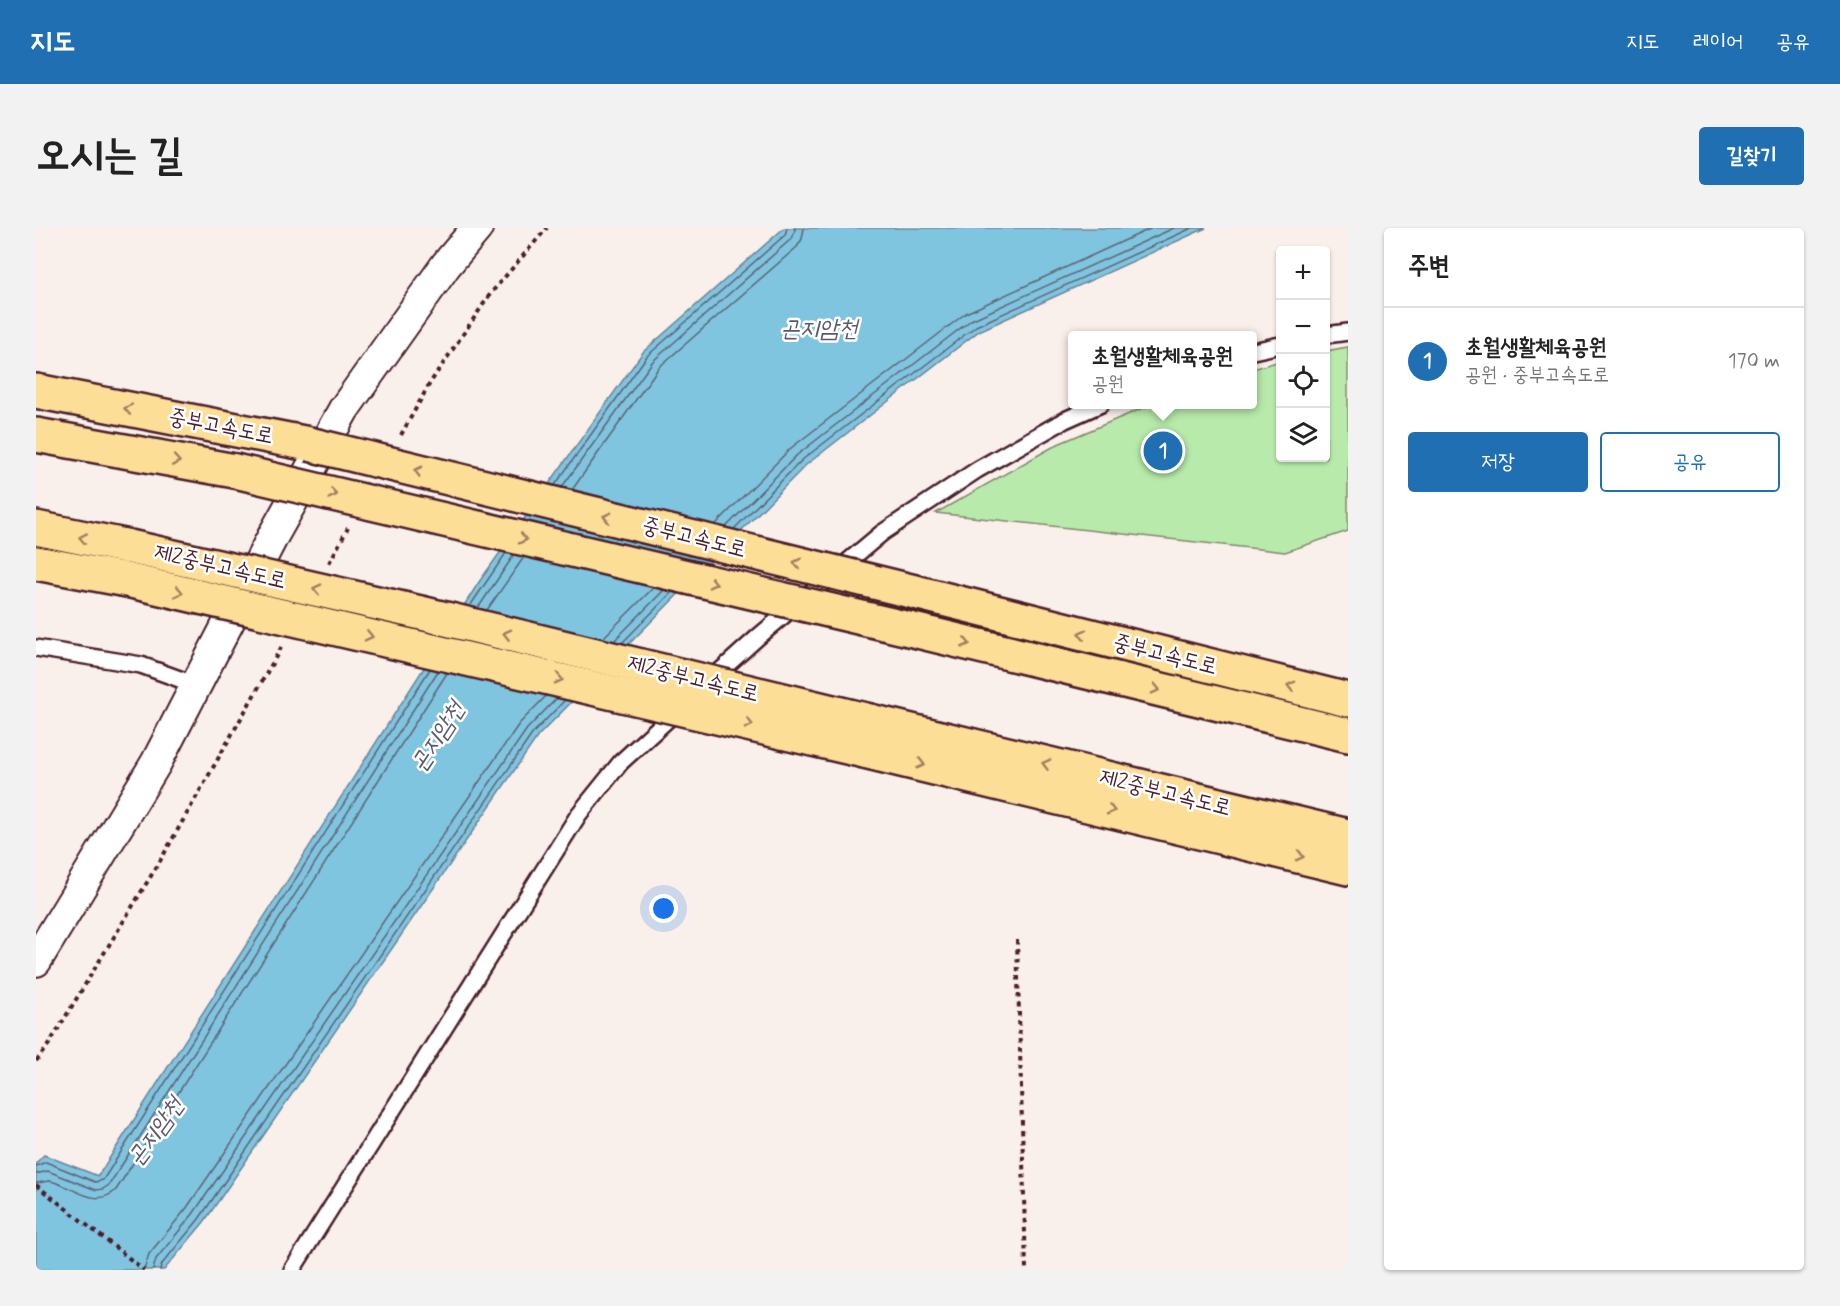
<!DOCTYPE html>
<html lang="ko">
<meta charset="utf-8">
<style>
:root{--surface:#fff;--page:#f2f2f2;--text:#222;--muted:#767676;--line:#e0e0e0;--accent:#1f6fb2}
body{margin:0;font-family:Mynerve,"Poor Story",sans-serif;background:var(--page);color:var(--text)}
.controls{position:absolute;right:18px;top:18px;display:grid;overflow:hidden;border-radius:6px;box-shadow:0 2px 4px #0004}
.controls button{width:54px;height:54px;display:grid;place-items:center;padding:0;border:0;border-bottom:2px solid var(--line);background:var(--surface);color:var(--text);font:30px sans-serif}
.you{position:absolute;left:628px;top:681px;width:21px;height:21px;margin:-15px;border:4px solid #fff;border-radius:50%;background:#1a73e8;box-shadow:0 0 0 9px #1a73e833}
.badge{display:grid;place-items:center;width:39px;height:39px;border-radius:50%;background:var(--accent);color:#fff;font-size:20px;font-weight:700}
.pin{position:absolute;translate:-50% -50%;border:3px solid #fff;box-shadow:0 2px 6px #0006}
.popup{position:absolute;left:1032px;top:103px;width:189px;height:78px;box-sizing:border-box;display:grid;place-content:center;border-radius:6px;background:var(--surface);filter:drop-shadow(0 2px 4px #0005);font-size:20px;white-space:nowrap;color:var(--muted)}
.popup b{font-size:22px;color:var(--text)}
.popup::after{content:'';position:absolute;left:50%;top:100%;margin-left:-12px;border:12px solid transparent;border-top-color:var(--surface)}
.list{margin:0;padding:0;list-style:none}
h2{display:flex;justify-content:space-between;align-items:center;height:78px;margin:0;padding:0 24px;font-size:26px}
h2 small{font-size:20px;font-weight:400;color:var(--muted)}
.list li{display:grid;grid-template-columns:39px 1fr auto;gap:18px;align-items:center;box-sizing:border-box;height:108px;padding:0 24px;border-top:2px solid var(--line)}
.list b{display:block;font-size:22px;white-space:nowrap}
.list p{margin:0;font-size:20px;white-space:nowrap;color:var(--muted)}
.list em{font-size:20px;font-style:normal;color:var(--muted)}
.actions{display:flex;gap:12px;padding:18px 24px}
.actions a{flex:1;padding:14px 0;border:2px solid var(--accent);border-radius:6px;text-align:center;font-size:21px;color:var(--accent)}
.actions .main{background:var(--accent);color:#fff}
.icon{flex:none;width:33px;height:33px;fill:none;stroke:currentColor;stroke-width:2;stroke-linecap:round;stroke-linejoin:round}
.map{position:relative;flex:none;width:1312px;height:1042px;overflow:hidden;border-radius:6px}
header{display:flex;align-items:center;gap:36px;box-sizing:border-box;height:84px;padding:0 30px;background:var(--accent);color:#fff}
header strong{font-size:28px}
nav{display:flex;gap:33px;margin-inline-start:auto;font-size:21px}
.intro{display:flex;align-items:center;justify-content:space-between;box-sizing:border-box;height:144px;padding:0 36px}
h1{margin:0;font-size:42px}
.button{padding:15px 27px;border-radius:6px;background:var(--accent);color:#fff;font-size:21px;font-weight:700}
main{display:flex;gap:36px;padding:0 36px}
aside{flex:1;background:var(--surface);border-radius:6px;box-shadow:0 2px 4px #0004}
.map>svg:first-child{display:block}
.green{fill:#b8ebab;stroke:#81856b;stroke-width:1.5}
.water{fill:#7fc5e0;stroke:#6a8398;stroke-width:1.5}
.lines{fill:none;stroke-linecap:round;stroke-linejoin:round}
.shore{stroke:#5f6173;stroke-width:1.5}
.service-casing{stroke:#4a1f2b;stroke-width:20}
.minor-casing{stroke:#4a1f2b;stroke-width:34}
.motorway-casing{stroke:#4a1f2b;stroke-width:38}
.path{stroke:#4a1f2b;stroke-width:4;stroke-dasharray:4.5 4.5;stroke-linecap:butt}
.service{stroke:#fff;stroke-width:15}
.minor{stroke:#fff;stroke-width:30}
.motorway{stroke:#fdde96;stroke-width:33}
.motorway-bridge-casing{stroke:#4a1f2b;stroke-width:38;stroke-linecap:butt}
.motorway-bridge{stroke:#fdde96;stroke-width:33}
.oneway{stroke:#a47e60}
.labels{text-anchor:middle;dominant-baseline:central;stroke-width:5;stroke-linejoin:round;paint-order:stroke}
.street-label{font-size:22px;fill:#4a1f2b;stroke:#fff}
.water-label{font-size:24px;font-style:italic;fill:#5d596a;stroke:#fff}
</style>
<header>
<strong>지도</strong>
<nav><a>지도</a><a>레이어</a><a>공유</a></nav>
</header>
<div class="intro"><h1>오시는 길</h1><a class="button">길찾기</a></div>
<main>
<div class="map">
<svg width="1312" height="1042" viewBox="0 0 1312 1042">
<rect width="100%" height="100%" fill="#faf0eb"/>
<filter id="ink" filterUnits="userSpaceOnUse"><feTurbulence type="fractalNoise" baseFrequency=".0167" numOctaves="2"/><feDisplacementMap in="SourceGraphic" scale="12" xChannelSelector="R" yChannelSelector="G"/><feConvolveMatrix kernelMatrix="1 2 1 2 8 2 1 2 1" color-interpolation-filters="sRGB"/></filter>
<g filter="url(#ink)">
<!-- green -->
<path class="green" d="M1312 119V303L1249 324 900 285 1022 216 1114 177 1217 176V141L1244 133V230H1290V123Z"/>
<!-- water -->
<path class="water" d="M748 0H1170L943 103 770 237 502 508 168 994 128 1042H0V935L8 927 62 948 443 354 607 124Z"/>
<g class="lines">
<!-- shore -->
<g class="shore">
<path d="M519 257 611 128 749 7 751 0"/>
<path d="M526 259 617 133 754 12 758 6 759 0"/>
<path d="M536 262 623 139 761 19 766 11 768 0"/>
<path d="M679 297 755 220 930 85 1116 0"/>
<path d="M690 299 761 227 935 92 1138 0"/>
<path d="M698 301 766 232 940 98 1156 0"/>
<path d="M434 378 470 325"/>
<path d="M442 380 478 327"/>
<path d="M451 382 488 329"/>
<path d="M567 410 617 360"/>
<path d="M578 413 628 362"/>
<path d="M586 415 636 364"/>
<path d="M0 938 10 934 59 954 67 952 394 441"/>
<path d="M0 946 12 943 60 962 67 961 73 957 402 443"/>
<path d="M0 955C4 955 10 953 14 953 36 957 59 982 80 962L411 445"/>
<path d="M108 1042 113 1026 150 981 483 496 510 468"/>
<path d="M117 1042 120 1031 157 986 491 501 521 470"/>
<path d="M124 1042 126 1036 163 991 497 505 529 472"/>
</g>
<defs>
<g id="service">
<path d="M1290 107 1312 104"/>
<path d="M1217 123 1244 117"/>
<path d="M0 420 105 437 160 457"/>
<path d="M672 454 722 409 846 305 941 242 1029 192 1065 176"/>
<path d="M256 1042 543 586 585 534 644 480"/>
</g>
<path id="minor" d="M0 733 120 535 238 306 308 181 410 37 441 0"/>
<g id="motorway">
<path d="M0 163 273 216"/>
<path d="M0 207 199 243"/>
<path d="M0 300 94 319"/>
<path d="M0 335 86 351"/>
<path d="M879 364 1312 472"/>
<path d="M873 401 1312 507"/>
<path d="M834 493 1312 608"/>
<path d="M828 523 1312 640"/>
</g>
</defs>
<!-- service casing -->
<use href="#service" class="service-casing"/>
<!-- minor casing -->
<use href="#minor" class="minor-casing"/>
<!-- motorway casing -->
<use href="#motorway" class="motorway-casing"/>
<!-- path -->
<g class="path">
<path d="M365 207 394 155 455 65 511 0"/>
<path d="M293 335 312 300"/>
<path d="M981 712 990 1042"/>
<path d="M0 833 13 816 124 633 246 418"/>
<path d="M0 957 108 1042"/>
</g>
<!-- service -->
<use href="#service" class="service"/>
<!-- minor -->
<use href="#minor" class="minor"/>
<!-- motorway -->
<use href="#motorway" class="motorway"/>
<defs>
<g id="motorway-bridge">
<path d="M273 216 879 364"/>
<path d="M199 243 873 401"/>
<path d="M94 319 385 385 834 493"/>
<path d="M86 351 828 523"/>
</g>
</defs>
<!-- motorway-bridge casing -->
<use href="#motorway-bridge" class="motorway-bridge-casing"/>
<!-- motorway-bridge -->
<use href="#motorway-bridge" class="motorway-bridge"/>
</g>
<!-- one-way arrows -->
<defs><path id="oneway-chevron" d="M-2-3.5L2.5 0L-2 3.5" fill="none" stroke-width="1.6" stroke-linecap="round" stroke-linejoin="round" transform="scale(1.5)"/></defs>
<g class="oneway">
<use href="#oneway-chevron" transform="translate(92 181) rotate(-169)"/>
<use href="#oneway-chevron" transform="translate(140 233) rotate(10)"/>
<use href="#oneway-chevron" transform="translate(382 243) rotate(-166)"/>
<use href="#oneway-chevron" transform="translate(297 266) rotate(13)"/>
<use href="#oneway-chevron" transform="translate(571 289) rotate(-166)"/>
<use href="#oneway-chevron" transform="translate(47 310) rotate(-169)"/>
<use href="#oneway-chevron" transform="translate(487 311) rotate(13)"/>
<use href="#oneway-chevron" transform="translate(761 335) rotate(-166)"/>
<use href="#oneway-chevron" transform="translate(677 355) rotate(13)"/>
<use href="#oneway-chevron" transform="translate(281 361) rotate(-167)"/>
<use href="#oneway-chevron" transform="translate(143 364) rotate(13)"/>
<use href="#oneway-chevron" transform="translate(471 406) rotate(-166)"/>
<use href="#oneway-chevron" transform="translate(1046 406) rotate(-166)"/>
<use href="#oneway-chevron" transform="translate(333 408) rotate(13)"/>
<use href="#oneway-chevron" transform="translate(930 415) rotate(13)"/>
<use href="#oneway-chevron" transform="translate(523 451) rotate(13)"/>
<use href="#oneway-chevron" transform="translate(1255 458) rotate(-166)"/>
<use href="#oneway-chevron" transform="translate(1120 461) rotate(13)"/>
<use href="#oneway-chevron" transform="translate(713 496) rotate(13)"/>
<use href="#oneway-chevron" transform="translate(885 536) rotate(14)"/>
<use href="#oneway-chevron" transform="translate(1010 536) rotate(-166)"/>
<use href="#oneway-chevron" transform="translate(1075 582) rotate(14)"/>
<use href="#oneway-chevron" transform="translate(1264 628) rotate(14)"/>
</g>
</g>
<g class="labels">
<!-- street labels -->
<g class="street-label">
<text transform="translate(185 199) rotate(11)">중부고속도로</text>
<text transform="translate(658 310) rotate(14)">중부고속도로</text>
<text transform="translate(184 339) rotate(13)">제2중부고속도로</text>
<text transform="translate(1129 427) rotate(14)">중부고속도로</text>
<text transform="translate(657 451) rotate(14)">제2중부고속도로</text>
<text transform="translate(1129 565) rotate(14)">제2중부고속도로</text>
</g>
<!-- water labels -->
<g class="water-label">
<text x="783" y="101">곤지암천</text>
<text transform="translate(402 509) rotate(-57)">곤지암천</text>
<text transform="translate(120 904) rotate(-54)">곤지암천</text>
</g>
</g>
</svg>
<div class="controls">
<button>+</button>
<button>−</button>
<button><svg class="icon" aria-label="locate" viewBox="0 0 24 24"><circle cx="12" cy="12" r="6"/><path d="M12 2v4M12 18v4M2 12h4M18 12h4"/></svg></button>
<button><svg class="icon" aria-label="layers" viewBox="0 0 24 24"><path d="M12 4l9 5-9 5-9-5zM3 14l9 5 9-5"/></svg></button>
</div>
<div class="you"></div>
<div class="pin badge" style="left:1127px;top:223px">1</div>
<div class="popup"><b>초월생활체육공원</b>공원</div>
</div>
<aside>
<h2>주변<small></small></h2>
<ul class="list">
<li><span class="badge">1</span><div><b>초월생활체육공원</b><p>공원 · 중부고속도로</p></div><em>170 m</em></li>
</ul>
<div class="actions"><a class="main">저장</a><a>공유</a></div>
</aside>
</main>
